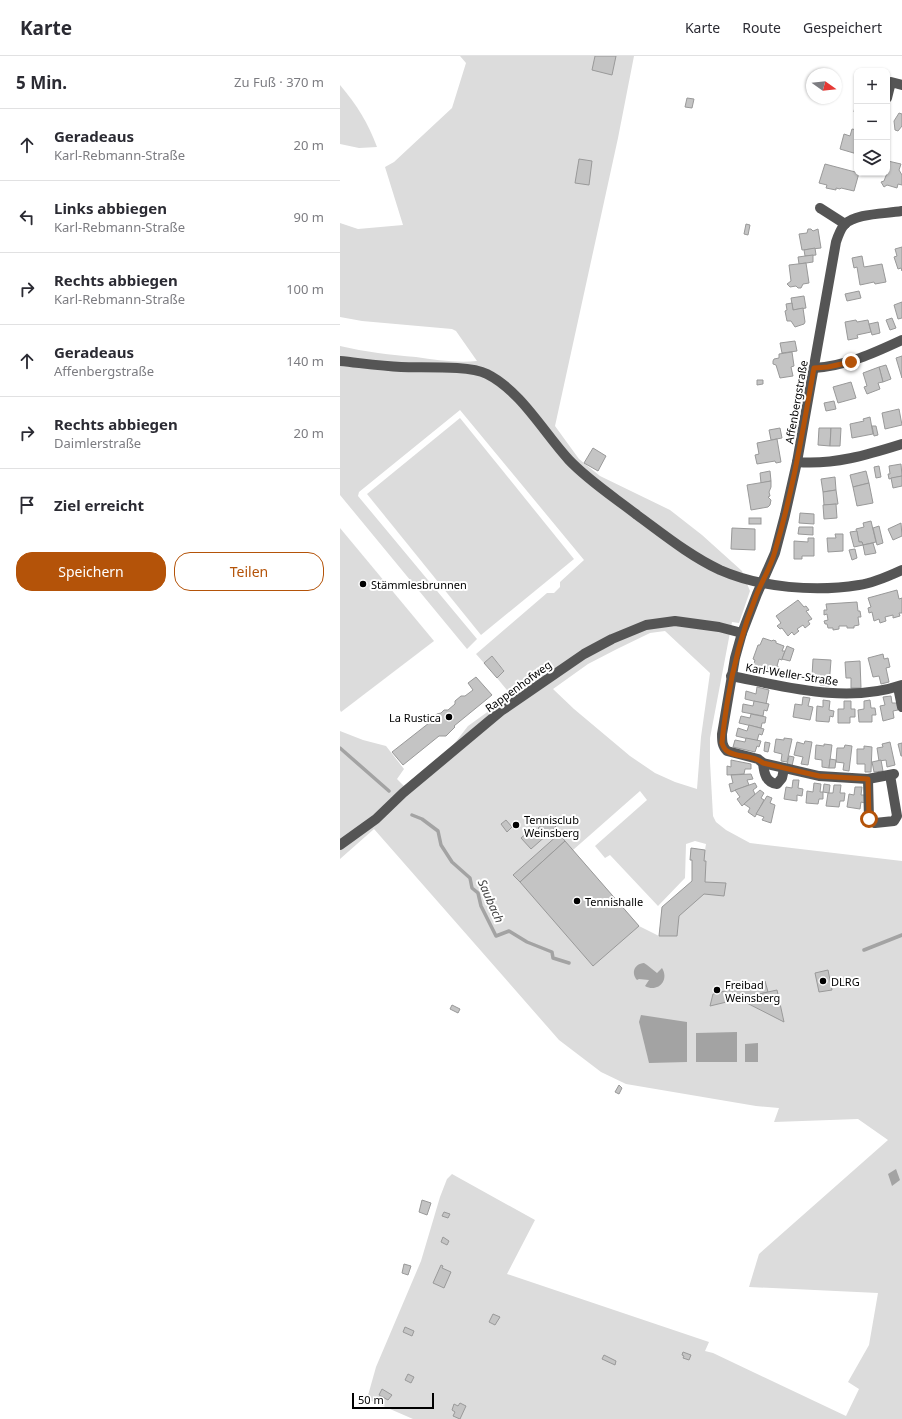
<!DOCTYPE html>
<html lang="de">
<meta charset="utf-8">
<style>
:root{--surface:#fff;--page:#f2f2f3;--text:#2b2b33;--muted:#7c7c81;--line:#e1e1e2;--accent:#b45309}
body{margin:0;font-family:"Noto Sans",sans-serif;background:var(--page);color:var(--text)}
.controls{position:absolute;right:12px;top:12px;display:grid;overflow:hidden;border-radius:8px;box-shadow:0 1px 3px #0004}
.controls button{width:36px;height:36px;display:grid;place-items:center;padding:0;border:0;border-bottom:1px solid var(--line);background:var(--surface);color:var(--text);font:20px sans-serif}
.compass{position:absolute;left:466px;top:12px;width:36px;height:36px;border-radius:50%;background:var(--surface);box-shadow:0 1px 3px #0004;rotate:105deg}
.scale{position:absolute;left:12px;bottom:10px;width:82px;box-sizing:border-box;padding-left:4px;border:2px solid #000;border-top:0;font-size:11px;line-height:14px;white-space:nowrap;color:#000;-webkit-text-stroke:3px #fff;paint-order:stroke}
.stop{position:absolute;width:12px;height:12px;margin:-9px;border:3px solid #b45309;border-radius:50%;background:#fff}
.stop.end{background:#b45309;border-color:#fff;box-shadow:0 1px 4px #0008}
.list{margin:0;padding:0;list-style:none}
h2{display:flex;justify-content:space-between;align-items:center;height:52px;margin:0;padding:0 16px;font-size:17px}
h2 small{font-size:13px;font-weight:400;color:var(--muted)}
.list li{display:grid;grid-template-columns:26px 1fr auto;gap:12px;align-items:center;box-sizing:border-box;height:72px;padding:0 16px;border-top:1px solid var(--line)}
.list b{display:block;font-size:15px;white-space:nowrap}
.list p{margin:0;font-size:13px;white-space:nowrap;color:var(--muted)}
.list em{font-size:13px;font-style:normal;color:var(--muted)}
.actions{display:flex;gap:8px;padding:12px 16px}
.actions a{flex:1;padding:9px 0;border:1px solid var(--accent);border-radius:16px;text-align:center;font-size:14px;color:var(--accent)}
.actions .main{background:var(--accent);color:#fff}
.icon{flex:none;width:22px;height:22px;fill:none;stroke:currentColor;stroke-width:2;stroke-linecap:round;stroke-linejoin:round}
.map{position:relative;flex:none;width:562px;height:1363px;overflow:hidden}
header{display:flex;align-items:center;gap:24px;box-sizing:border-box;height:56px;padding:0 20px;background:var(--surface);border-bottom:1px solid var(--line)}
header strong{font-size:19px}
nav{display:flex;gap:22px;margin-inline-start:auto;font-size:14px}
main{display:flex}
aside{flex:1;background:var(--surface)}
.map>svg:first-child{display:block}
.green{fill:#dcdcdc;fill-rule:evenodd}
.water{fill:#a3a3a3}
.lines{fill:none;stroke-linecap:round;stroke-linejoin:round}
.stream{stroke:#a3a3a3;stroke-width:3.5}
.building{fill:#c4c4c4;stroke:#999}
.minor{stroke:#555;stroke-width:10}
.route{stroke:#b45309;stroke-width:5}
.poi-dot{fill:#000;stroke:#fff;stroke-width:1.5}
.labels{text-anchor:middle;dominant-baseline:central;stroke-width:4;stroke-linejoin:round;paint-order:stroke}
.street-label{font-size:11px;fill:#000;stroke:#fff}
.poi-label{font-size:11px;fill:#000;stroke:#fff;text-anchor:start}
.water-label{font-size:12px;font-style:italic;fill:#444;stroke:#fff}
</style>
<header>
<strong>Karte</strong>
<nav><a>Karte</a><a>Route</a><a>Gespeichert</a></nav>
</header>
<main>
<aside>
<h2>5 Min.<small>Zu Fuß · 370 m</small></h2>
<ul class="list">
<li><svg class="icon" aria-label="ahead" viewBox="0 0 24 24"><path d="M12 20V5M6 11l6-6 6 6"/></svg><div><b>Geradeaus</b><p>Karl-Rebmann-Straße</p></div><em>20 m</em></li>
<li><svg class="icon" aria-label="left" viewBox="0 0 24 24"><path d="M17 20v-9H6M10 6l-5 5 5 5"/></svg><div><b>Links abbiegen</b><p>Karl-Rebmann-Straße</p></div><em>90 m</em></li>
<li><svg class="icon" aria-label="right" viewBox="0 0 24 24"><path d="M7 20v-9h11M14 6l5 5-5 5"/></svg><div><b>Rechts abbiegen</b><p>Karl-Rebmann-Straße</p></div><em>100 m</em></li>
<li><svg class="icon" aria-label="ahead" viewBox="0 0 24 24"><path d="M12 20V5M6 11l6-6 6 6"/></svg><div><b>Geradeaus</b><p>Affenbergstraße</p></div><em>140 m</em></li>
<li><svg class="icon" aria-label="right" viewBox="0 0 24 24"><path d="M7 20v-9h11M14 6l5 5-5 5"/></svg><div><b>Rechts abbiegen</b><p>Daimlerstraße</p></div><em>20 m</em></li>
<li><svg class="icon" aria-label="arrive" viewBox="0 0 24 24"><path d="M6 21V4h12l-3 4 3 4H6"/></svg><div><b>Ziel erreicht</b></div></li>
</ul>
<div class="actions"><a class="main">Speichern</a><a>Teilen</a></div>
</aside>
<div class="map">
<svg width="562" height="1363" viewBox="0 0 562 1363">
<rect width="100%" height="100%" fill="#fff"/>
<!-- green -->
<g class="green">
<path d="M120 0H294L278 82 215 370 239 403 260 420 330 454 362 479 402 515 410 535 399 567 392 566 370 682V706L373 760 376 766 386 774 410 787 562 805V1363H73L27 1343 36 1311 81 1205 100 1141 107 1123 112 1118 195 1164 167 1218 369 1286 365 1295 373 1297 506 1360 519 1333 508 1326 529 1289 538 1237 409 1231 419 1198 548 1084 518 1063 434 1066 439 1052 416 1050 286 1028 261 1016 219 984 34 773 0 803V675L23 684 46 690 64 713 57 723 64 730 114 688 128 670 171 639 157 622 164 614 152 600 144 607 136 598 207 537H214L220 531V526L244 504 120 354 19 436 18 440 137 583 127 593 0 439V290C25 296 51 299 76 301 96 304 117 307 137 305L116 275 112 273 22 265 0 261V167L18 173 63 169 45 111 54 106 112 52 126 7ZM325 575 370 617 361 681 357 733 335 726 315 717 290 700 234 653 213 633 248 608 277 593 310 577ZM300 735 307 744 255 790 265 802 270 799 318 850 345 822 346 788 355 785 366 788 365 794 351 792 350 804 352 805V825L322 851 319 880 299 870 233 794Z"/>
<path d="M0 29C17 49 28 67 37 91L19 92 0 88Z"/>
<path d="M120 362 234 503 141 579 27 438Z"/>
<path d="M0 472 94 585 1 656 0 654Z"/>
</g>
<!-- water -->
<g class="water">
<path d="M304 907 307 909 317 917 322 912C330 925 317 937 305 930L309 924 299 923 297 924C291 917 294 908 304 907Z"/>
<path d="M301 959 347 966V1006L309 1007 299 966Z"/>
<path d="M397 976V1006H356V977Z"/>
<path d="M418 987V1006H405V988Z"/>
<path d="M556 1113 560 1124 552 1130 548 1118Z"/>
</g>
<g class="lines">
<!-- stream -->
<g class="stream">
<path d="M0 692 49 735"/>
<path d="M72 759 82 763 98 775 101 789 112 806 130 822 132 832 138 837 141 850 156 880 169 875 187 886 212 896 213 902 229 907"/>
<path d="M524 894 562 879"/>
</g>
</g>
<!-- building -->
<g class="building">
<path d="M255 0H276L272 19 252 14Z"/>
<path d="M517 39V57L514 56Z"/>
<path d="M347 42 354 43 352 52 345 51Z"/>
<path d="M559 57 562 58V70L558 75 555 74 554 65Z"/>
<path d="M512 73 517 74V98L500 93 504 78 510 80Z"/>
<path d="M547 102 548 105 561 108 559 114 562 119V129L558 128 557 132 547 129 544 131 541 126 544 125 547 117Z"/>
<path d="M239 103 252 105 249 129 235 127Z"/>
<path d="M485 108 519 117 514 135 501 132 500 133 496 132V134L486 132 487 129 479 127Z"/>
<path d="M406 168 410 169 408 179 404 178Z"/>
<path d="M468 173H471L473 175 478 173 481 192 462 194 459 178 467 177Z"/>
<path d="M562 191V215L561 212 558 213 554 201 557 200 555 193Z"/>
<path d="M475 192 476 199 465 200 464 194Z"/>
<path d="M473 199V206L459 208 458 201Z"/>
<path d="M522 200 524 211 542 208 546 226 535 228 534 226 520 229 517 211 514 212 512 202Z"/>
<path d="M466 207 469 227 463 228 461 232H458L456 230 450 231 447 228 451 225 449 209Z"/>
<path d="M519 235 521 242 507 245 505 238Z"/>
<path d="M464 240 466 252 453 254 451 242Z"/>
<path d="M562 246V262L558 263 554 249Z"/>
<path d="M452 247 453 254 463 252 465 266 464 268 455 271 451 265H447L445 255 447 254 446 248Z"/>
<path d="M552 262 556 272 550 274 546 264Z"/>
<path d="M516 264 517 266 528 264 531 276 517 279 518 282 508 284 505 266Z"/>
<path d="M538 266 540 277 532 279 529 268Z"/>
<path d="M455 285 457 295 442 297 440 287Z"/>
<path d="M452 296 454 310 451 311 453 320 440 322 436 309 433 308V305L434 303 439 302V298Z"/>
<path d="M562 300V322L556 302Z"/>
<path d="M546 309 551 323 543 326 539 311Z"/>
<path d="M539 311 543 326 538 327 540 333 527 338 524 331 527 330 523 317Z"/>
<path d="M417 324H423V328L417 329Z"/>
<path d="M511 326 516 342 498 347 493 331Z"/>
<path d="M494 345 496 353 486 355 484 347Z"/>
<path d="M559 353 562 369 545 373 542 357Z"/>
<path d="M530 361 533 378 512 382 510 368 524 365 523 363Z"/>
<path d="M532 370H536L538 379 534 380Z"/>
<path d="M440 372 442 382 431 384 429 374Z"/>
<path d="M479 372H491L490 390 478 389Z"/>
<path d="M491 372H501L500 390H490Z"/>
<path d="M437 383 441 406 436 407 435 405 417 408 415 399 419 398 417 387Z"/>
<path d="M253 392 266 400 258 415 244 407Z"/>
<path d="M561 408 562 420 549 423 548 418H550L549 410Z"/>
<path d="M539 410 541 421 536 422 534 411Z"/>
<path d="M430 415 431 425 421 427 420 417Z"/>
<path d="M526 415 529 427 513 431 510 419Z"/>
<path d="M562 420V430L553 432 551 422Z"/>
<path d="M495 421 496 434 483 436 481 423Z"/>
<path d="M431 425V431L429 436 430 440 428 441 431 444 430 449 428 451 411 454 407 429Z"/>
<path d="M529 427 533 447 517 450 513 431Z"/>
<path d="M496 434 498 448 484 449 483 436Z"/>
<path d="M496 448 497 462 484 463 483 449Z"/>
<path d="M460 457 474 458V468L459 467Z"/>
<rect x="409" y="462" width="12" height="6"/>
<path d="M531 465 536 486 523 489 522 486H519L516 473 524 471 523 467Z"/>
<path d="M561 467 562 480 553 484 548 473Z"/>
<path d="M539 470 543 487 537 489 533 472Z"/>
<path d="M459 471H473V479L458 478Z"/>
<path d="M392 472 415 473V494L391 493Z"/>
<path d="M517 475 519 486H522L523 489 514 491 510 476Z"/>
<path d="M495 478H503V495L488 496 487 482H496Z"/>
<path d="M468 482H474V500H462V503H454V485L468 486Z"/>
<path d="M533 487 536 497 525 499 523 489Z"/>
<path d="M515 493 517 502 512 504 509 494Z"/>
<path d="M557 534 559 543 562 542V557H559L560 560 553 562V559L545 561 546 565 540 567 539 563 534 565 532 556 529 557 528 552 531 551 528 542Z"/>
<path d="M458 544 464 551 466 550 469 554 466 555 472 563 468 565 470 568 465 572 463 569 457 573 459 575 454 579 452 576 448 580 442 572 440 573 437 570 441 567 436 560Z"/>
<path d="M517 546 518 555H520L521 561H518L519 569 514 570V572H507V570H499V573L493 574V572H488L487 568H485L484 565 488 564 487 558 484 559V554H487L486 548Z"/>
<path d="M423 582 432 585 433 584 436 585V587L444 590 442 595H445L442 604 439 603 437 610 439 611 438 615 435 614 434 618 425 615 424 618 420 616 421 614 413 611 415 604 413 603 418 589H420Z"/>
<path d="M447 590 454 593 450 605 442 603Z"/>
<path d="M543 598 544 603 548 602 550 611 546 612 549 626 541 628 539 620 533 621 528 602Z"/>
<path d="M152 600 164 615 157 622 144 607Z"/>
<path d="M473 603 491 604 489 630 480 629V621L472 620Z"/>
<path d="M520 605 521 632H511V622H506L505 606Z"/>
<path d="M136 621 152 639 114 670 115 671 106 680H99L63 709 52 696 89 667 88 665 97 658 101 657 104 654H108L115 648V645L121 640H125L133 634 128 627Z"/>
<path d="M417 631 429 634 426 648 405 643 406 635 416 638Z"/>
<path d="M551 640 552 647H557L558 654 553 655 554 662 543 665 540 650 545 649 543 641Z"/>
<path d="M463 641 470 642 468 650 473 651 470 664 453 661 455 648 462 649Z"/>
<path d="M483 644 490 645 489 654 494 655 493 661 490 660 489 666 476 665 477 650 483 651Z"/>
<path d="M530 644 531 652H535L536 659H532V666H519L518 654 524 653V645Z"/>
<path d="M414 645 429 648 427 655 424 654 423 660 402 656 403 648 413 650Z"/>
<path d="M504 645H511V653H515V661H510V667H498V653H504Z"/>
<path d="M411 658 426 661 425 667H422L421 672 399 667 401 660 410 662Z"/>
<path d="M409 669 424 673 422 679 419 678 417 685 396 680 398 672 407 675Z"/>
<path d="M406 682 421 685 419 691 417 690 415 696 393 691 395 684 405 686Z"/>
<path d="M444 682 452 683 447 706 441 705 442 698 434 696 436 683 444 684Z"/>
<path d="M465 685 472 686 468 709 461 708 463 701 454 699 457 686 464 688Z"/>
<path d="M425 686 430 687 428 696 424 695Z"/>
<path d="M550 686 555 709 547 711 546 704 539 705 537 692 543 691 542 688Z"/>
<path d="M562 687V700H561L558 688Z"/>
<path d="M484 688 492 689 489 712 482 711V704L475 703 476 689 484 690Z"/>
<path d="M505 689 512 690 509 715 503 714 504 707 496 706 497 692H504Z"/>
<path d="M524 690 532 691 531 716H525V708H517V693H524Z"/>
<path d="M449 700 454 701 452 710 447 709Z"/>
<path d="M490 703 496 704 495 712H489Z"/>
<path d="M391 704 411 708V713H405L404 718 387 719V710L391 711Z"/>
<path d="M541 704 543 715 534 716 532 706Z"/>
<path d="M411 718 413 723 407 724 409 729 391 736 389 728 393 727 391 719Z"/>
<path d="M453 724H459L458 732 463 733 462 740 457 739V745L444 743 446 731 452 732Z"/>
<path d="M415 727 417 731 413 734 415 738 402 750 397 743 400 741 395 734Z"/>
<path d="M474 727 481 728 480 736H483V743H479L478 748 466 747 467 735 473 736Z"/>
<path d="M484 728 490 729 489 737 483 736Z"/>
<path d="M494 729H501L500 737H505L504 745H500L499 751 486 750 488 737H493Z"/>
<path d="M515 731H522L521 739H526L525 747 521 746 520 753 507 751 509 738 514 739Z"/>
<path d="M420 734 424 737 421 742 424 744 415 761 408 756 410 752 404 748Z"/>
<path d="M427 740 432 742 430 747 435 749 431 767 422 764 424 761 416 758Z"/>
<path d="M209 763 216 771 191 793 181 782 190 774 194 779 200 774 198 772Z"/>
<path d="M166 764 172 771 167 776 161 768Z"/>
<path d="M219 778 225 785 180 826 173 819Z"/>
<path d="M225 785 299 870 253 910 180 826Z"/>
<path d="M351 792 365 794 364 805H366L365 826 386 827 384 840 364 838 339 860 337 880H319L322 851 352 825V804H350Z"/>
<path d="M488 914 492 934 479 936 475 917Z"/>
<path d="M425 925 428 936 370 950 373 938Z"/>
<path d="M437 934 444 966 399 943 428 936Z"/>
<path d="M112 949 120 953 118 957 110 953Z"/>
<path d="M279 1029 282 1032 279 1038 275 1036Z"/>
<path d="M82 1144 91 1147 87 1159 79 1156Z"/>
<path d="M104 1156 110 1158 108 1162 102 1160Z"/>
<path d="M103 1181 109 1185 107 1189 101 1186Z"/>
<path d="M64 1208 71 1210 68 1219 62 1217Z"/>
<path d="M101 1209 103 1210 102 1212 111 1216 104 1232 93 1227Z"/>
<path d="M153 1258 160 1261 155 1269 149 1266Z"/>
<path d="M65 1271 74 1275 72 1280 63 1276Z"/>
<path d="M343 1296 351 1299 349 1304 343 1302 344 1300 342 1299Z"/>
<path d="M264 1299 276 1305 275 1309 262 1303Z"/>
<path d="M68 1318 74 1321 71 1327 65 1324Z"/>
<path d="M42 1333 52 1339 48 1344 39 1339Z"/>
<path d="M120 1347 126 1350 120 1363 113 1360 115 1356 112 1354 114 1348 118 1350Z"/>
</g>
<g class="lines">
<!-- minor -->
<g class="minor">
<path d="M547 42 551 26 562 29"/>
<path d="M480 152 505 168"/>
<path d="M0 305C20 307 41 310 61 311 83 312 128 309 147 318 181 335 204 377 229 404 249 425 274 441 297 459 323 478 350 500 380 514 421 532 476 536 519 529 534 527 549 520 562 514"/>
<path d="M474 312C506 310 534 297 562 284"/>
<path d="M457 406C494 409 527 399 562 388"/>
<path d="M391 620C447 631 507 648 562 629"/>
<path d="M558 631 562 651"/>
<path d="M423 707C424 717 426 727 437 728L442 722 444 713"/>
<path d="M554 718 528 723 479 720 423 707 418 703 387 695C382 690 382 685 382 678L395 602 402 577 417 538 435 497 445 459 457 406 496 186C498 180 500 174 504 169 515 157 546 158 562 155"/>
<path d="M528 723 529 763 535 767 554 765 557 760 550 719"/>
<path d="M0 789 36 763 63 737 161 655 244 598 272 583 306 569 335 565 379 571 402 577"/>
</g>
</g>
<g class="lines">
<!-- route -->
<path class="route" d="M511 306 488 311 474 312C463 373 453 435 435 495 431 511 422 525 416 540 402 575 393 610 387 648 385 661 383 674 382 687 383 690 384 693 387 695 396 702 412 698 423 707L479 720 528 723 529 763"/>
</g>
<!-- markers -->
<g class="poi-dot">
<circle cx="23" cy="528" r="4"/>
<circle cx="109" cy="661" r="4"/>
<circle cx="176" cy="769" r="4"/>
<circle cx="237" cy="845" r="4"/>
<circle cx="483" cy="925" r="4"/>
<circle cx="377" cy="934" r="4"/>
</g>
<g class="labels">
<!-- street labels -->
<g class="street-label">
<text transform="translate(456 346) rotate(-80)">Affenbergstraße</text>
<text transform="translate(452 618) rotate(9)">Karl-Weller-Straße</text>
<text transform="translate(178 630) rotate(-36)">Rappenhofweg</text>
</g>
<!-- poi labels -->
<g class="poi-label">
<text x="31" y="528">Stämmlesbrunnen</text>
<text x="101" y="661" text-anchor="end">La Rustica</text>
<text x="184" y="763">Tennisclub<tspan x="184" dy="13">Weinsberg</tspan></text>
<text x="245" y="845">Tennishalle</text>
<text x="491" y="925">DLRG</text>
<text x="385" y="928">Freibad<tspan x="385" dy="13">Weinsberg</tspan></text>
</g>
<!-- water labels -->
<g class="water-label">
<text transform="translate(151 845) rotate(66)">Saubach</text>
</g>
</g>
</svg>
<div class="controls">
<button>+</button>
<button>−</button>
<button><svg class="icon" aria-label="layers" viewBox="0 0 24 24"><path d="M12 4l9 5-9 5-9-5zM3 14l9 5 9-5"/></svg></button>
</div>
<svg class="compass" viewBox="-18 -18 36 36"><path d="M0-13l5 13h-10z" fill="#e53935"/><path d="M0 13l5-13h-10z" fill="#7c7c81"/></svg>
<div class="scale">50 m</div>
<div class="stop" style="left:529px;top:763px"></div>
<div class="stop end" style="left:511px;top:306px"></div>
</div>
</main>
